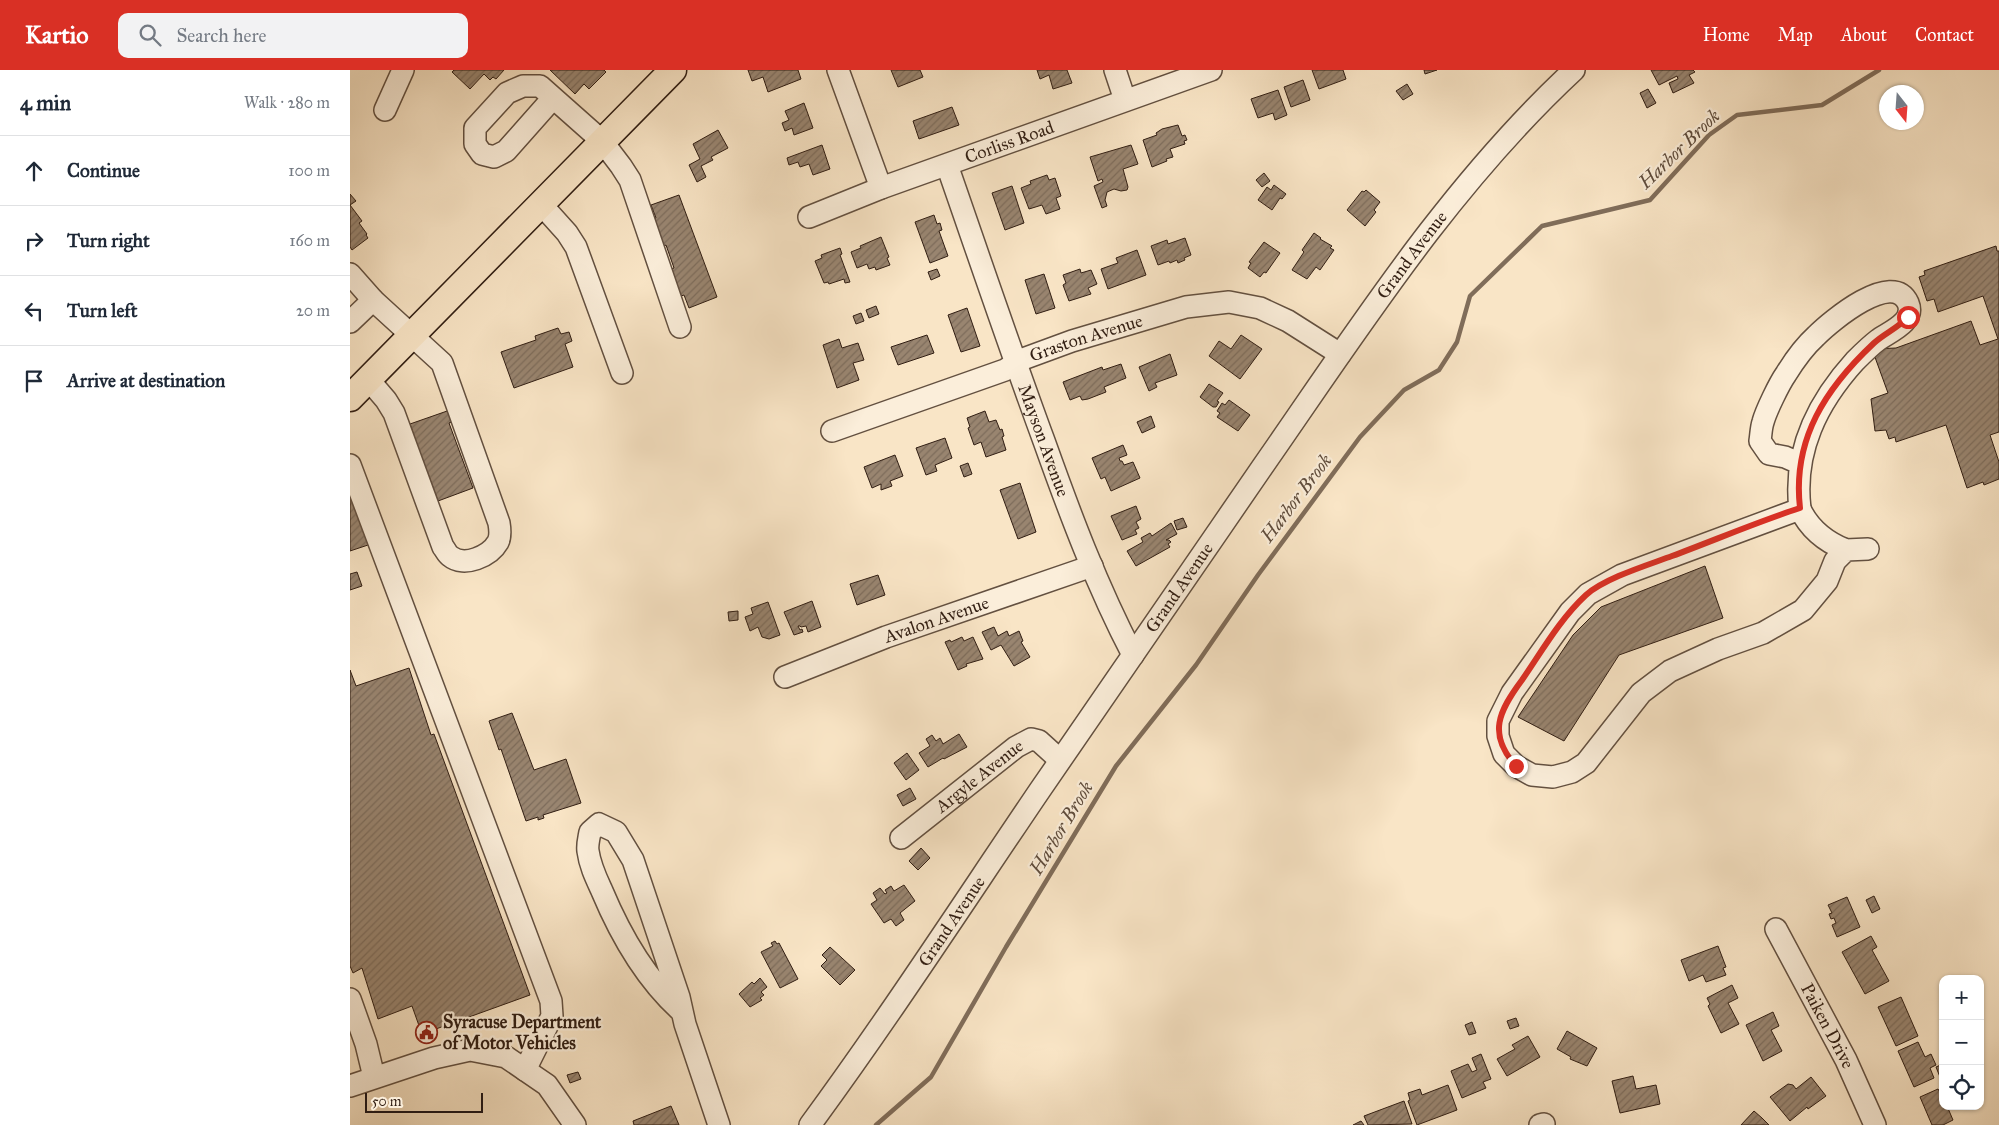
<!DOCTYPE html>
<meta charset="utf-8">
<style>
:root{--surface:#fff;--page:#f2f2f3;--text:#1f2937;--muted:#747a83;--line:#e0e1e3;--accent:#d93025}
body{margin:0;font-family:"IM FELL Great Primer",serif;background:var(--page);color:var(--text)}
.controls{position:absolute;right:15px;bottom:15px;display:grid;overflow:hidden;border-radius:10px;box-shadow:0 1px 4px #0004}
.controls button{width:45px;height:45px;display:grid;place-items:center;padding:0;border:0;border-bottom:1px solid var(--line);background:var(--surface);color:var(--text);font:25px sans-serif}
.compass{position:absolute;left:1529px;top:15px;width:45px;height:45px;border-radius:50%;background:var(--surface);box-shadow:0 1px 4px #0004;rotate:163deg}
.scale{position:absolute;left:15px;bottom:12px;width:118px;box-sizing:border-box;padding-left:5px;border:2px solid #311e13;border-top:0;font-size:14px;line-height:18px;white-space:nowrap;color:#311e13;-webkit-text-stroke:4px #fbeeda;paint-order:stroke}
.stop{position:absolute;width:15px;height:15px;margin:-11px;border:4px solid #d93025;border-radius:50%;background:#fff}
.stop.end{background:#d93025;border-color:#fff;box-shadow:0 1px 5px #0008}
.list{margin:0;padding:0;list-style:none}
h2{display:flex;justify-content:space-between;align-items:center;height:65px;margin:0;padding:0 20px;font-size:21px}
h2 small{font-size:16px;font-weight:400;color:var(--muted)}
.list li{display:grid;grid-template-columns:32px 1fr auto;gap:15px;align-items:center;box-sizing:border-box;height:70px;padding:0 20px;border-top:1px solid var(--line)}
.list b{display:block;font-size:19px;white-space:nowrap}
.list em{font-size:16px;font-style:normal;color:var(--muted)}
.icon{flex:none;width:28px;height:28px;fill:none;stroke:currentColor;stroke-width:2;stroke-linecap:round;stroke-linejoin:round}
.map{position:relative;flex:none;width:1649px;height:1055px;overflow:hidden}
header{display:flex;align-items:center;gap:30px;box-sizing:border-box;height:70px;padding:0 25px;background:var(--accent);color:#fff}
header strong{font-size:24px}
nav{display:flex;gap:28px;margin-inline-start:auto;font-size:18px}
.search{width:350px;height:45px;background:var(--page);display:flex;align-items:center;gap:12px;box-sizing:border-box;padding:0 18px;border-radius:10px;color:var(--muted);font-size:19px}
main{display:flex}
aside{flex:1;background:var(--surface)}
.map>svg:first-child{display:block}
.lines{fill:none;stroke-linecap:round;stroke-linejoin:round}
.stream{stroke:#806d5a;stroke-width:4.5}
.building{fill:url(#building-hatch);stroke:#311e13}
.minor-casing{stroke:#635040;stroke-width:24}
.major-casing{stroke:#311e13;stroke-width:29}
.minor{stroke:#fbeeda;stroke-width:21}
.major{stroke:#f9e5c6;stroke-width:26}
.route{stroke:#d93025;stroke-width:6}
.labels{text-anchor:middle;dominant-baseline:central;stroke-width:4.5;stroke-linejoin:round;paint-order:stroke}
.street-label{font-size:18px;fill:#311e13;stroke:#fbeeda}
.poi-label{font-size:18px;font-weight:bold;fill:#311e13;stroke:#fbeeda;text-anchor:start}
.water-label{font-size:19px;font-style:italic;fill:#5f4c3c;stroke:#fbeeda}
</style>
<header>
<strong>Kartio</strong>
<div class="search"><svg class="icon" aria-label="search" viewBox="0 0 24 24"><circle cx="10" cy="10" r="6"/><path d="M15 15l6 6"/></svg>Search here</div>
<nav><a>Home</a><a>Map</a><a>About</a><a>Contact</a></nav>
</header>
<main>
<aside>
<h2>4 min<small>Walk · 280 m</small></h2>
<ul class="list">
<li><svg class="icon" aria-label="ahead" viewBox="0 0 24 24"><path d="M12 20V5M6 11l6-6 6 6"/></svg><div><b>Continue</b></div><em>100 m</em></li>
<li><svg class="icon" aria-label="right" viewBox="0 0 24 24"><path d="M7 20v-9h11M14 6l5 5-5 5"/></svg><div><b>Turn right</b></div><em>160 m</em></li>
<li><svg class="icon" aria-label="left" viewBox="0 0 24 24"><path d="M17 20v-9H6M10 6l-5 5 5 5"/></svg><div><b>Turn left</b></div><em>20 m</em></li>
<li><svg class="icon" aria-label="arrive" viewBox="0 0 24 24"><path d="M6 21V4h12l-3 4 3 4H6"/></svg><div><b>Arrive at destination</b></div></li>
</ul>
</aside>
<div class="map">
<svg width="1649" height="1055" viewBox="0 0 1649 1055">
<defs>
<pattern id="building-hatch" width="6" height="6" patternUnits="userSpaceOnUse" patternTransform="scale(1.25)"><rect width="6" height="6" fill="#998570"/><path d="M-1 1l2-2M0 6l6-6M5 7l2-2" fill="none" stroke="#7d6c5b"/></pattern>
</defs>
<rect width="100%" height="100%" fill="#f9e5c6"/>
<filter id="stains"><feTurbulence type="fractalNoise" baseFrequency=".004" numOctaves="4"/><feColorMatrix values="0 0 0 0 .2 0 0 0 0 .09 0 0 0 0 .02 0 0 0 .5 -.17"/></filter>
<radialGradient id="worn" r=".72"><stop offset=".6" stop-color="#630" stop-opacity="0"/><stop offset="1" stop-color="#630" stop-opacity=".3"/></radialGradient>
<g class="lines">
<!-- stream -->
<path class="stream" d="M526 1055 581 1007 656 877 766 696 846 595 908 505 1010 367 1054 320 1089 300 1107 272 1120 226 1192 156 1300 130 1359 65 1387 45 1472 35 1529 0"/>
</g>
<!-- building -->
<g class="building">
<path d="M104 0H154L146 9 143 7 140 10 134 4 120 19 102 2Z"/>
<path d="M200 0H254L256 2 239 19 234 14 225 24Z"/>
<path d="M398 0H448L451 9 418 22 413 7 402 11Z"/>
<path d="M541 0H570L573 7 548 17Z"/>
<path d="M687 0H717L722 13 703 19 699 5 690 9Z"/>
<path d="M962 0H993L996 9 969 19Z"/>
<path d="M1074 0H1087L1075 4Z"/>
<path d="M1301 0H1343L1345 2 1339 5 1344 13 1323 23 1319 13 1328 9 1327 6 1309 15Z"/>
<path d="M953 10 960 30 941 37 934 17Z"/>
<path d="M1057 14 1063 24 1053 30 1046 21Z"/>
<path d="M1298 19 1306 33 1297 38 1290 23Z"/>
<path d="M928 20 937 45 925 50 923 43 908 48 901 29Z"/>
<path d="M454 33 463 58 444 65 442 58 435 61 432 53 439 50 435 41Z"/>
<path d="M602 37 609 55 569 69 563 51Z"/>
<path d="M828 55 832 66 835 65 837 70 834 71 835 74 820 79 823 87 816 89 817 91 802 97 793 70 807 65 806 63 812 59Z"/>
<path d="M368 60 378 78 361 87 363 90 351 96 356 107 347 112 339 95 350 89 343 74Z"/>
<path d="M472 75 480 99 463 105 459 94 450 97 448 92 439 95 437 88Z"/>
<path d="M781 75 788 94 773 99 778 117 777 120 771 121 764 119 757 122 755 130 757 136 752 138 744 116 753 112 752 109 748 111 740 87Z"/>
<path d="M914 103 920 111 912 117 906 110Z"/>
<path d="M697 105 699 110 705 108 711 126 706 128 710 139 696 144 692 135 679 139 671 118 681 114 680 111Z"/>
<path d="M924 115 936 124 932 129 930 128 922 140 908 130 917 117 921 120Z"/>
<path d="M662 116 674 153 655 160 642 123Z"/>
<path d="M1016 120 1030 132 1024 140 1026 142 1015 156 997 140 1012 121 1014 122Z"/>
<path d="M0 124 6 131 0 135 12 151 9 153 17 164 16 165 18 168 2 180 0 177Z"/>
<path d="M329 125 367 227 339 238 334 225 331 226 321 199 324 198 316 175 312 177 302 150 306 148 301 135Z"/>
<path d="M584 145 587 154 590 153 592 160 589 161 598 186 580 193 565 152Z"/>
<path d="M964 163 971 168 970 169 982 176 980 178 984 180 970 200 966 197 957 209 942 200 954 182 952 180Z"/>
<path d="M531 167 539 187 537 188 540 195 526 200 525 197 519 199 517 194 507 198 501 182 511 178 510 176Z"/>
<path d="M835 168 841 185 834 188 835 190 828 193 827 190 820 193 819 191 808 195 801 176 817 170 818 174Z"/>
<path d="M914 172 930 183 916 203 914 202 910 207 898 198 901 193 899 192Z"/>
<path d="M1646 176 1647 181H1649V362L1640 365 1649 392V409L1634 415 1633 412 1617 418 1596 355 1546 372 1545 367 1539 369 1536 360 1525 361 1521 329 1538 323 1522 279 1546 278 1621 251 1630 275 1648 269 1633 226 1588 242 1584 229 1577 231 1569 207 1575 205 1574 201Z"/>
<path d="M490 178 492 184 490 185 500 212 495 213 494 209 479 214 478 212 474 213 465 191 472 188 471 185Z"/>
<path d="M787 180 796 205 758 219 751 199 768 193 766 188Z"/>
<path d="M587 199 590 206 581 210 578 202Z"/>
<path d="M730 199 731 203 741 200 747 214 738 218 741 224 719 231 713 215 716 213 713 205Z"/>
<path d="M694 204 705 238 686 244 675 210Z"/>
<path d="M526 236 529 244 519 248 516 240Z"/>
<path d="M617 238 630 276 611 282 598 245Z"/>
<path d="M511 243 514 251 506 254 503 246Z"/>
<path d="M208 258 211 264 219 262 222 271 215 274 223 297 164 318 151 282 186 270 185 266Z"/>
<path d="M577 265 584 283 548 295 541 277Z"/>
<path d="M891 265 912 279 890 309 859 286 869 271 881 279Z"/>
<path d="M489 269 492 278 508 273 514 290 503 293 509 310 487 318 473 275Z"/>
<path d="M820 284 827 305 805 313 807 317 799 321 789 297Z"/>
<path d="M771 294 776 308 754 317 756 322 738 329 732 330 730 326 720 330 713 312 752 297 753 300Z"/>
<path d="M859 314 873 323 867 331 869 332 866 337H863L850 327Z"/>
<path d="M879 330 900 345 888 361 867 347 870 343 867 341 872 333 875 335Z"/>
<path d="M100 340 104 351 99 353 123 418 88 431 77 401H76L60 354Z"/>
<path d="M635 341 639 352 646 350 650 360 652 359 654 366 652 367 656 380 636 387 631 372 624 375 618 358 620 357 617 348Z"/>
<path d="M801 346 805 357 792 363 787 352Z"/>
<path d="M595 368 602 388 585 395 587 401 576 405 566 378Z"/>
<path d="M773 375 777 385 769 388 770 391H772L774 395 783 392 790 408 761 421 755 407 751 409 742 388Z"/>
<path d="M545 385 553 406 540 411 542 416 531 420V414L522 418 514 397Z"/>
<path d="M618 393 622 404 614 407 610 396Z"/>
<path d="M670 413 686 462 668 469 650 420Z"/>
<path d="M0 424 21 474 0 481Z"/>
<path d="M786 436 791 449 786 452 789 458 785 460 787 464 772 470 761 446Z"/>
<path d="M833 448 837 457 827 460 824 451Z"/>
<path d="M821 453 827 464 816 470H819L821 472 818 474 820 477 786 496 777 481 793 472 791 468 800 463 802 466Z"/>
<path d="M1355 496 1373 548 1269 585 1214 671 1168 647 1223 565 1251 537Z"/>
<path d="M7 502 12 516 0 520V504Z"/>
<path d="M528 505 535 525 507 535 500 514Z"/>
<path d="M462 531 471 557 458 562 456 556 451 557 450 556H448L450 560 452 559 453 562 444 565 434 542Z"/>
<path d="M418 532 430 565 419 569 412 567 408 557 400 561 395 547 403 544 401 538Z"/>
<path d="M388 541V550L379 551 378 542Z"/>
<path d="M644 557 648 566 657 561 659 566 669 561 673 571 671 572 680 587 664 596 651 575 641 580 632 562Z"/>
<path d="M612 567 614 571 623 567 633 589 616 594 617 596 608 600 595 572 600 570 601 572Z"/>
<path d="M59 598 81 665 84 664 180 925 72 964 62 936 28 949 12 898 3 903 0 896V600L6 616Z"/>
<path d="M162 643 184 700 216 689 231 733 193 745 194 748 188 750V747L176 751 151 679 149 680 139 651Z"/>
<path d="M609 664 617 677 594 689 593 688 578 697 569 683 580 676 576 669 582 665 586 671 590 668 593 674Z"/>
<path d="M557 683 569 700 556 710 544 693Z"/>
<path d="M560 718 566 729 553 736 547 725Z"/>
<path d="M571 778 580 788 568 800 559 791Z"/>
<path d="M554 815 565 831 550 843 554 850 546 856 541 849 534 853 521 834 527 830 523 823 530 818 535 824 537 823 535 820 541 816 544 821Z"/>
<path d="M1524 826 1530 839 1522 843 1516 830Z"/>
<path d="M1497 827 1510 857 1487 867 1482 855 1486 853 1484 848 1481 849 1479 844 1482 843 1478 835Z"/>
<path d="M1521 866 1527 877 1522 880 1539 911 1515 924 1492 882Z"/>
<path d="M425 871 427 874 429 873 448 909 430 918 411 882 423 876 421 873Z"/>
<path d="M1368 876 1376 897 1373 898 1376 905 1356 912 1353 905 1339 911 1331 890Z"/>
<path d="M480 877 505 900 490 915 471 896 477 890 472 885Z"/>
<path d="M410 908 417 917 411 922 414 925 410 928 412 930 400 937 389 924 402 912 404 914Z"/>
<path d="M1382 915 1388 928 1378 933 1389 954 1371 963 1358 936 1360 934 1357 928Z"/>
<path d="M1551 927 1568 966 1546 976 1528 937Z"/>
<path d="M1423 942 1429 956 1421 960 1432 981 1413 991 1396 955Z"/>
<path d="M1166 948 1169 956 1160 959 1157 951Z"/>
<path d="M1122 952 1126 963 1119 965 1115 955Z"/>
<path d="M1217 961 1247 978 1237 996 1220 989 1221 987 1207 979Z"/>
<path d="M1178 966 1190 987 1157 1006 1147 989 1165 979 1162 975Z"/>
<path d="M1568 972 1575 987 1581 984 1586 995 1580 998 1584 1008 1564 1017 1548 981Z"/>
<path d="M1131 984 1141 1009 1133 1012 1136 1018 1112 1028 1101 1001 1118 994 1122 1002 1127 1000 1122 988Z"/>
<path d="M1593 994V1006L1590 1007 1586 997Z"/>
<path d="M228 1002 231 1009 220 1013 217 1005Z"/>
<path d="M1283 1006 1286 1019 1306 1015 1310 1034 1270 1043 1262 1011Z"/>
<path d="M1461 1007 1476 1026 1458 1039 1457 1037 1440 1051 1420 1027 1438 1014 1443 1015 1446 1019Z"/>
<path d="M1098 1015 1107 1040 1067 1055 1058 1031 1060 1030 1058 1023 1070 1019 1072 1025Z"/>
<path d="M1588 1019 1593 1027V1036H1597L1603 1050 1593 1055H1582L1570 1027Z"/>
<path d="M1054 1031 1062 1054 1018 1055 1014 1046Z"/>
<path d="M321 1036 329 1055H284L283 1051Z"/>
<path d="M1404 1041 1412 1048 1419 1055H1391Z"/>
<path d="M1011 1051 1014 1055H1003Z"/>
</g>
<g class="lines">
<defs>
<g id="minor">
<path d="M488 0 531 118"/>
<path d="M765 0 775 30"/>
<path d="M203 28 156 81 144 87 132 84 125 74V58L157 23 173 16H190L252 71 271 96 280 110 330 257"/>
<path d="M35 40 53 0"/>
<path id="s1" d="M597 95C629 187 660 279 694 371 720 444 747 516 783 585"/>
<path d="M190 133 217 163 226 177 272 303"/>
<path id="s2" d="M459 147 531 118 861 0"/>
<path d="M0 204 23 230 92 293 149 453C150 459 151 466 148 472 140 486 114 498 100 486 97 484 95 479 93 477L44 343 36 330 18 309"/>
<path d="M0 252 23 230"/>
<path id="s3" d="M482 361 655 300 673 289 722 271 836 237 879 232 910 238 938 251 990 284"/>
<path d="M0 395 201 931 202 946 175 1000"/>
<path d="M1450 439C1443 381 1467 333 1505 291 1512 284 1520 276 1528 270 1539 262 1566 252 1558 233 1543 199 1481 251 1466 266 1455 276 1444 291 1436 304 1429 314 1416 341 1413 352 1411 358 1411 365 1410 371L1419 384 1435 387 1451 394"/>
<path d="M1496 480C1476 472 1459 458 1450 439L1272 505 1238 524 1220 542 1162 623 1148 651V666L1154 684 1166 696 1182 705 1203 707 1222 702 1236 693 1291 623 1320 601 1368 579 1413 563 1453 540 1477 511 1485 491 1496 480 1518 479"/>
<path id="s4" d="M435 607 536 567 742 496"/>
<path id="s5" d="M551 768 666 677 681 669 689 671 710 690"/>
<path id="s6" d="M1426 859 1496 990 1525 1055"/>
<path d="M0 929 16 974 24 1007"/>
<path d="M330 940C295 908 270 864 252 821 246 808 240 796 238 781 237 775 239 768 240 762L249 754 266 762 283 790 329 927 335 954 369 1055"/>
<path d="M0 1016 84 988 120 980 156 987 197 1015 225 1055"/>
<path id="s7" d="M460 1055C540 946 614 832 690 720 764 611 839 504 913 396 1009 258 1100 115 1224 0"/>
<path d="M1190 1055 1194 1054"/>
</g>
<path id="major" d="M0 328 323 0"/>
</defs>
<!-- minor casing -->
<use href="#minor" class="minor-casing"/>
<!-- major casing -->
<use href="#major" class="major-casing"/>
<!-- minor -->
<use href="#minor" class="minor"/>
<!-- major -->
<use href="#major" class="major"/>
</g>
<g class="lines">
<!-- route -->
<path class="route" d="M1166 696C1137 664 1149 641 1172 610 1192 581 1210 549 1236 525 1255 508 1298 495 1322 486 1365 470 1407 452 1450 438 1442 369 1476 318 1524 273 1535 263 1548 258 1558 247"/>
</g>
<!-- icons -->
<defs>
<symbol id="civic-ring" viewBox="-11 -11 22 22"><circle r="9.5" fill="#fbeeda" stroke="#8f2418" stroke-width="1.5"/><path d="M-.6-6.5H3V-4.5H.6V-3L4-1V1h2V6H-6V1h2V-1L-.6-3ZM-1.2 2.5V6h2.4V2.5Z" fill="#8f2418"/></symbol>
</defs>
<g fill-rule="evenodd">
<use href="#civic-ring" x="64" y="950" width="25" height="25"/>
</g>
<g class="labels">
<!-- street labels -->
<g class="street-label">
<text stroke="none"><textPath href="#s2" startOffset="214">Corliss Road</textPath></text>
<text stroke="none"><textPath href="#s7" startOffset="1058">Grand Avenue</textPath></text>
<text stroke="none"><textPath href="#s3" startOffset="271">Graston Avenue</textPath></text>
<text stroke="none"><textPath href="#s1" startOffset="292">Mayson Avenue</textPath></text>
<text stroke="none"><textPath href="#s7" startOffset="652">Grand Avenue</textPath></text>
<text stroke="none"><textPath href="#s4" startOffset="162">Avalon Avenue</textPath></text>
<text stroke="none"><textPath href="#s5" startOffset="100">Argyle Avenue</textPath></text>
<text stroke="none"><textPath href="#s7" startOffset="248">Grand Avenue</textPath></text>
<text stroke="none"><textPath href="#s6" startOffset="110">Paiken Drive</textPath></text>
</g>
<!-- poi labels -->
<g class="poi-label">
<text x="93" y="952">Syracuse Department<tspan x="93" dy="21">of Motor Vehicles</tspan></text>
</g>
<!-- water labels -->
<g class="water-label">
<text transform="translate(1329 79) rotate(-44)">Harbor Brook</text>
<text transform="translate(946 428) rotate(-53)">Harbor Brook</text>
<text transform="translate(711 758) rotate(-59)">Harbor Brook</text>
</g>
</g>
<rect width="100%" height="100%" filter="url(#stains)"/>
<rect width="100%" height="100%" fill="url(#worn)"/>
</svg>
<div class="controls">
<button>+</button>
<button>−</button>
<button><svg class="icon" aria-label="locate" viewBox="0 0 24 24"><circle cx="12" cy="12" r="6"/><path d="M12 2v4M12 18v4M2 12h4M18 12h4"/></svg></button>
</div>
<svg class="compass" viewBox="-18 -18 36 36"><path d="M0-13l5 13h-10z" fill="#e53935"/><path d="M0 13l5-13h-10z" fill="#747a83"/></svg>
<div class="scale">50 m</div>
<div class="stop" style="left:1558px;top:247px"></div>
<div class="stop end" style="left:1166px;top:696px"></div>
</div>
</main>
